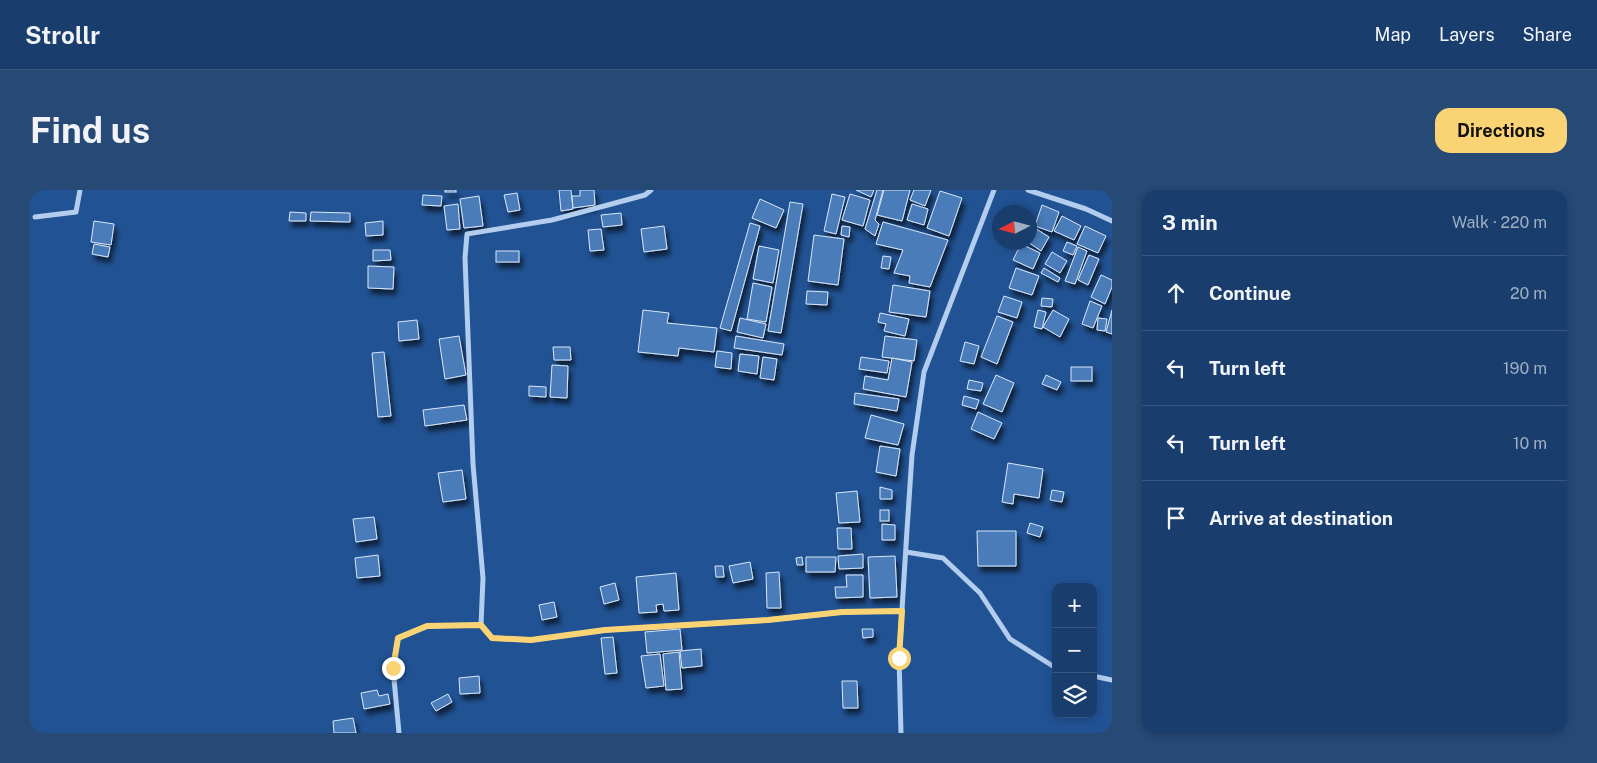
<!DOCTYPE html>
<meta charset="utf-8">
<style>
:root{--surface:#193e6e;--page:#264976;--text:#f1f3f6;--muted:#9faec2;--line:#375781;--accent:#fad474}
body{margin:0;font-family:"Public Sans",sans-serif;background:var(--page);color:var(--text)}
.controls{position:absolute;right:15px;bottom:15px;display:grid;overflow:hidden;border-radius:10px;box-shadow:0 2px 8px #0003}
.controls button{width:45px;height:45px;display:grid;place-items:center;padding:0;border:0;border-bottom:1px solid var(--line);background:var(--surface);color:var(--text);font:25px sans-serif}
.compass{position:absolute;left:962px;top:15px;width:45px;height:45px;border-radius:50%;background:var(--surface);box-shadow:0 2px 8px #0003;rotate:264deg}
.stop{position:absolute;width:15px;height:15px;margin:-11px;border:4px solid #fad474;border-radius:50%;background:#fff}
.stop.end{background:#fad474;border-color:#fff;box-shadow:0 1px 5px #0008}
.list{margin:0;padding:0;list-style:none}
h2{display:flex;justify-content:space-between;align-items:center;height:65px;margin:0;padding:0 20px;font-size:21px}
h2 small{font-size:16px;font-weight:400;color:var(--muted)}
.list li{display:grid;grid-template-columns:32px 1fr auto;gap:15px;align-items:center;box-sizing:border-box;height:75px;padding:0 20px;border-top:1px solid var(--line)}
.list b{display:block;font-size:19px;white-space:nowrap}
.list em{font-size:16px;font-style:normal;color:var(--muted)}
.icon{flex:none;width:28px;height:28px;fill:none;stroke:currentColor;stroke-width:2;stroke-linecap:round;stroke-linejoin:round}
.map{position:relative;flex:none;width:1082px;height:543px;overflow:hidden;border-radius:15px}
header{display:flex;align-items:center;gap:30px;box-sizing:border-box;height:70px;padding:0 25px;background:var(--surface);border-bottom:1px solid var(--line)}
header strong{font-size:24px}
nav{display:flex;gap:28px;margin-inline-start:auto;font-size:18px}
.intro{display:flex;align-items:center;justify-content:space-between;box-sizing:border-box;height:120px;padding:0 30px}
h1{margin:0;font-size:35px}
.button{padding:12px 22px;border-radius:15px;background:var(--accent);color:#111;font-size:18px;font-weight:700}
main{display:flex;gap:30px;padding:0 30px}
aside{flex:1;background:var(--surface);border-radius:15px;box-shadow:0 2px 8px #0003}
.map>svg:first-child{display:block}
.building{fill:#497bb9;stroke:#d9e8fa;filter:url(#shadow)}
.lines{fill:none;stroke-linecap:round;stroke-linejoin:round}
.street{stroke:#b3cdee;stroke-width:5}
.route{stroke:#fad474;stroke-width:6}
</style>
<header>
<strong>Strollr</strong>
<nav><a>Map</a><a>Layers</a><a>Share</a></nav>
</header>
<div class="intro"><h1>Find us</h1><a class="button">Directions</a></div>
<main>
<div class="map">
<svg width="1082" height="543" viewBox="0 0 1082 543">
<defs>
<filter id="shadow"><feDropShadow dx="3" dy="5.5" stdDeviation="2.5" flood-color="#0009"/></filter>
</defs>
<rect width="100%" height="100%" fill="#215293"/>
<!-- building -->
<g class="building">
<rect x="415" y="0" width="11" height="2"/>
<path d="M529 0H541L543 19 531 21Z"/>
<path d="M550 0H564L565 15 543 18 542 6H550Z"/>
<path d="M826 0H844L841 7Z"/>
<path d="M847 0H853L845 30 849 34 845 46 835 39Z"/>
<path d="M854 0H880L872 31 847 25Z"/>
<path d="M884 0H901L895 16 880 10Z"/>
<path d="M910 1 932 8 919 46 897 38Z"/>
<path d="M487 3 490 20 478 22 474 5Z"/>
<path d="M802 4 815 7 806 44 794 41Z"/>
<path d="M820 4 840 10 833 36 812 30Z"/>
<path d="M393 5 412 6 411 16 392 15Z"/>
<path d="M449 6 453 36 434 38 430 9Z"/>
<path d="M730 9 754 20 746 38 722 28Z"/>
<path d="M760 12 773 14 751 143 738 141Z"/>
<path d="M428 14 430 39 417 40 414 16Z"/>
<path d="M882 14 898 19 894 35 877 30Z"/>
<path d="M1012 15 1029 22 1022 42 1005 36Z"/>
<path d="M260 22 276 23V31H259Z"/>
<path d="M281 22 320 23V32L280 31Z"/>
<path d="M591 23 592 35 573 37 571 25Z"/>
<path d="M1032 26 1051 36 1044 50 1024 41Z"/>
<path d="M64 31 84 34 81 55 61 52Z"/>
<path d="M353 31V45L336 46 335 33Z"/>
<path d="M853 32 918 50 900 97 879 93 880 86 864 83 873 60 846 54Z"/>
<path d="M720 33 730 36 701 141 690 138Z"/>
<path d="M1000 35 1019 47 1011 61 998 52Z"/>
<path d="M634 36 637 59 614 62 611 39Z"/>
<path d="M812 36 820 37 819 47 811 45Z"/>
<path d="M1055 36 1076 46 1068 63 1047 54Z"/>
<path d="M571 39 574 60 560 61 558 40Z"/>
<path d="M784 45 814 49 808 95 778 91Z"/>
<path d="M1037 52 1047 56 1043 65 1033 61Z"/>
<path d="M64 54 80 57 78 67 62 64Z"/>
<path d="M991 54 1010 63 1003 79 983 70Z"/>
<path d="M729 56 749 60 743 93 723 89Z"/>
<path d="M1048 57 1057 61 1045 94 1035 91Z"/>
<path d="M343 60H360L361 70 343 71Z"/>
<rect x="466" y="61" width="23" height="11"/>
<path d="M1022 62 1037 71 1030 83 1015 74Z"/>
<path d="M1059 65 1069 69 1058 95 1048 90Z"/>
<path d="M853 66 861 67 859 79 851 78Z"/>
<path d="M338 76 364 77 363 99 338 98Z"/>
<path d="M986 78 1009 86 1002 105 979 98Z"/>
<path d="M1014 78 1030 88 1028 92 1011 83Z"/>
<path d="M1071 85 1082 90V97L1075 114 1061 107Z"/>
<path d="M723 93 742 97 736 132 717 129Z"/>
<path d="M863 95 900 101 896 127 859 122Z"/>
<path d="M777 101 798 102 797 115 776 114Z"/>
<path d="M974 106 992 112 987 128 968 122Z"/>
<path d="M1012 108 1023 109 1022 117 1011 116Z"/>
<path d="M1060 111 1072 116 1063 138 1052 134Z"/>
<path d="M613 120 639 123 637 133 687 138 684 162 649 158 648 166 608 162Z"/>
<path d="M1008 120 1016 122 1012 139 1004 137Z"/>
<path d="M1023 120 1039 129 1030 147 1013 137Z"/>
<path d="M1082 120V144L1076 142Z"/>
<path d="M850 123 879 129 875 146 854 141 856 134 848 132Z"/>
<path d="M967 126 983 132 967 174 951 167Z"/>
<path d="M710 128 736 134 733 148 707 142Z"/>
<path d="M1068 128 1077 129 1075 141 1067 140Z"/>
<path d="M387 130 389 149 369 151 368 132Z"/>
<path d="M429 146 436 185 415 189 409 149Z"/>
<path d="M706 146 754 154 752 165 704 158Z"/>
<path d="M855 146 887 150 884 171 852 167Z"/>
<path d="M935 152 949 156 944 174 930 171Z"/>
<path d="M523 157H540L541 170H524Z"/>
<path d="M687 161 702 163 701 179 685 177Z"/>
<path d="M354 162 361 226 348 227 342 163Z"/>
<path d="M710 164 729 166 727 184 708 181Z"/>
<path d="M733 167 747 169 744 190 730 188Z"/>
<path d="M831 167 859 171 857 183 829 179Z"/>
<path d="M862 168 882 172 876 207 833 199 835 186 858 190Z"/>
<path d="M522 175 538 176 537 208 520 207Z"/>
<rect x="1041" y="177" width="21" height="14"/>
<path d="M966 185 984 193 972 222 953 214Z"/>
<path d="M1016 185 1031 192 1027 200 1012 194Z"/>
<path d="M939 190 953 193 951 201 937 199Z"/>
<path d="M499 196 516 197V207L499 206Z"/>
<path d="M825 203 869 209 867 221 824 214Z"/>
<path d="M934 206 949 210 946 219 932 215Z"/>
<path d="M434 215 437 230 395 236 393 220Z"/>
<path d="M948 222 972 233 964 249 941 239Z"/>
<path d="M841 225 874 234 868 255 835 248Z"/>
<path d="M850 256 870 259 866 286 846 282Z"/>
<path d="M978 273 1013 279 1009 308 984 304 983 314 972 312Z"/>
<path d="M432 280 436 309 413 312 408 283Z"/>
<path d="M850 297 862 300V309H850Z"/>
<path d="M1022 300 1034 302 1032 312 1020 310Z"/>
<path d="M827 301 830 332 809 333 806 303Z"/>
<rect x="850" y="320" width="9" height="11"/>
<path d="M344 327 347 349 326 352 323 329Z"/>
<path d="M1000 333 1013 337 1010 347 997 343Z"/>
<path d="M852 334 865 335V350H852Z"/>
<path d="M807 338H821L822 359H808Z"/>
<path d="M947 341H986V376H948Z"/>
<path d="M833 364V378L809 379 808 366Z"/>
<path d="M348 365 350 386 327 388 325 368Z"/>
<path d="M865 366 867 407 840 408 838 367Z"/>
<path d="M772 367 773 375H767L766 368Z"/>
<path d="M776 367H806L805 382H776Z"/>
<path d="M720 372 723 389 703 393 699 376Z"/>
<path d="M685 376H693L694 387H686Z"/>
<path d="M749 382 751 418H737L736 383Z"/>
<path d="M646 383 649 420 634 421 633 414 626 415 627 422 609 423 606 387Z"/>
<path d="M816 385H833V407L806 408 805 397H817Z"/>
<path d="M585 393 589 410 574 414 570 397Z"/>
<path d="M524 412 527 427 512 430 509 415Z"/>
<path d="M650 439 652 460 617 463 615 442Z"/>
<path d="M832 439H843V447L833 448Z"/>
<path d="M583 447 587 483 575 484 571 448Z"/>
<path d="M671 459 672 476 652 478 650 461Z"/>
<path d="M649 462 652 499 636 500 633 464Z"/>
<path d="M630 464 634 496 616 498 611 466Z"/>
<path d="M449 486 450 503 430 504 429 488Z"/>
<path d="M812 491H827L828 518H813Z"/>
<path d="M347 500 349 506 358 504 360 514 334 519 331 503Z"/>
<path d="M418 504 422 512 406 521 401 513Z"/>
<path d="M323 528 326 543H304L303 531Z"/>
</g>
<g class="lines">
<!-- street -->
<g class="street">
<path d="M998 0 1056 19 1082 31"/>
<path d="M5 27 46 22 50 0"/>
<path d="M876 362 913 368 950 403 980 449 1026 478"/>
<path d="M451 435 453 388 443 274 435 68 437 44 522 30 615 5 621 0"/>
<path d="M1063 486 1082 490"/>
<path d="M369 543 363 478 368 448 397 436 451 435 462 448 501 450 575 440 738 430 812 422 872 421"/>
<path d="M871 543 869 468 877 340 882 265 894 182 964 0"/>
</g>
</g>
<g class="lines">
<!-- route -->
<path class="route" d="M363 478 368 448 397 436 451 435 462 448 501 450 575 440 738 430 812 422 872 421 869 468"/>
</g>
</svg>
<div class="controls">
<button>+</button>
<button>−</button>
<button><svg class="icon" aria-label="layers" viewBox="0 0 24 24"><path d="M12 4l9 5-9 5-9-5zM3 14l9 5 9-5"/></svg></button>
</div>
<svg class="compass" viewBox="-18 -18 36 36"><path d="M0-13l5 13h-10z" fill="#e53935"/><path d="M0 13l5-13h-10z" fill="#9faec2"/></svg>
<div class="stop" style="left:869px;top:468px"></div>
<div class="stop end" style="left:363px;top:478px"></div>
</div>
<aside>
<h2>3 min<small>Walk · 220 m</small></h2>
<ul class="list">
<li><svg class="icon" aria-label="ahead" viewBox="0 0 24 24"><path d="M12 20V5M6 11l6-6 6 6"/></svg><div><b>Continue</b></div><em>20 m</em></li>
<li><svg class="icon" aria-label="left" viewBox="0 0 24 24"><path d="M17 20v-9H6M10 6l-5 5 5 5"/></svg><div><b>Turn left</b></div><em>190 m</em></li>
<li><svg class="icon" aria-label="left" viewBox="0 0 24 24"><path d="M17 20v-9H6M10 6l-5 5 5 5"/></svg><div><b>Turn left</b></div><em>10 m</em></li>
<li><svg class="icon" aria-label="arrive" viewBox="0 0 24 24"><path d="M6 21V4h12l-3 4 3 4H6"/></svg><div><b>Arrive at destination</b></div></li>
</ul>
</aside>
</main>
